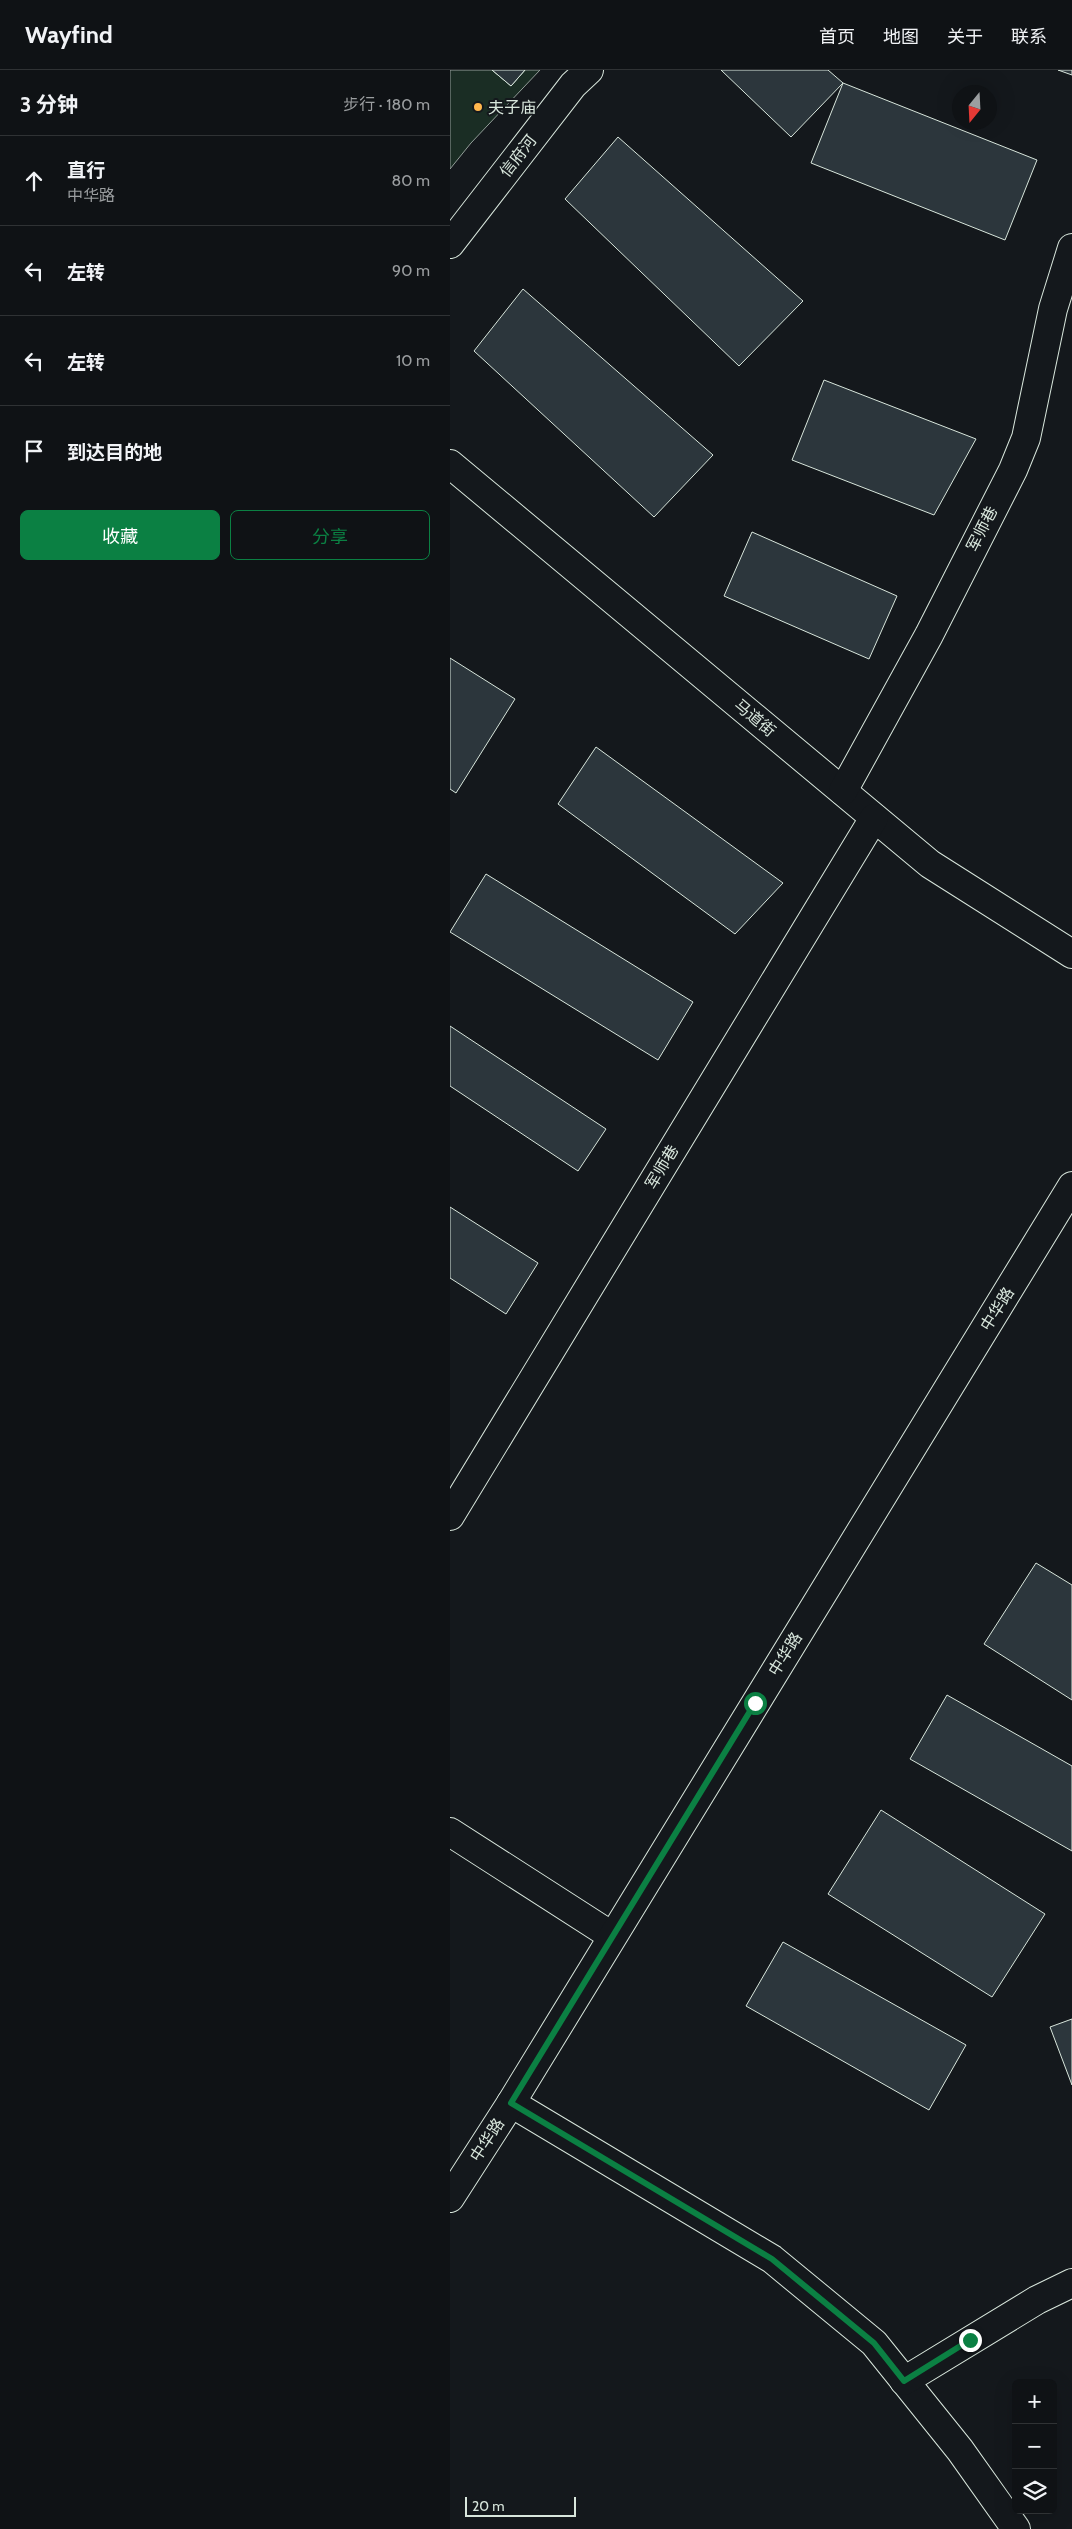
<!DOCTYPE html>
<html lang="zh">
<meta charset="utf-8">
<style>
:root{--surface:#0f1215;--page:#181b1e;--text:#f1f3f6;--muted:#9b9ea0;--line:#2f3234;--accent:#0b8043}
body{margin:0;font-family:Cabin,"Noto Sans SC",sans-serif;background:var(--page);color:var(--text)}
.controls{position:absolute;right:15px;bottom:15px;display:grid;overflow:hidden;border-radius:8px;box-shadow:0 5px 20px #0002}
.controls button{width:45px;height:45px;display:grid;place-items:center;padding:0;border:0;border-bottom:1px solid var(--line);background:var(--surface);color:var(--text);font:25px sans-serif}
.compass{position:absolute;left:502px;top:15px;width:45px;height:45px;border-radius:50%;background:var(--surface);box-shadow:0 5px 20px #0002;rotate:198deg}
.scale{position:absolute;left:15px;bottom:12px;width:111px;box-sizing:border-box;padding-left:5px;border:2px solid #d8e6dc;border-top:0;font-size:14px;line-height:18px;white-space:nowrap;color:#d8e6dc;-webkit-text-stroke:4px #14181c;paint-order:stroke}
.stop{position:absolute;width:15px;height:15px;margin:-11px;border:4px solid #0b8043;border-radius:50%;background:#fff}
.stop.end{background:#0b8043;border-color:#fff;box-shadow:0 1px 5px #0008}
.list{margin:0;padding:0;list-style:none}
h2{display:flex;justify-content:space-between;align-items:center;height:65px;margin:0;padding:0 20px;font-size:21px}
h2 small{font-size:16px;font-weight:400;color:var(--muted)}
.list li{display:grid;grid-template-columns:32px 1fr auto;gap:15px;align-items:center;box-sizing:border-box;height:90px;padding:0 20px;border-top:1px solid var(--line)}
.list b{display:block;font-size:19px;white-space:nowrap}
.list p{margin:0;font-size:16px;white-space:nowrap;color:var(--muted)}
.list em{font-size:16px;font-style:normal;color:var(--muted)}
.actions{display:flex;gap:10px;padding:15px 20px}
.actions a{flex:1;padding:11px 0;border:1px solid var(--accent);border-radius:8px;text-align:center;font-size:18px;color:var(--accent)}
.actions .main{background:var(--accent);color:#fff}
.icon{flex:none;width:28px;height:28px;fill:none;stroke:currentColor;stroke-width:2;stroke-linecap:round;stroke-linejoin:round}
.map{position:relative;flex:none;width:622px;height:2459px;overflow:hidden}
header{display:flex;align-items:center;gap:30px;box-sizing:border-box;height:70px;padding:0 25px;background:var(--surface);border-bottom:1px solid var(--line)}
header strong{font-size:24px}
nav{display:flex;gap:28px;margin-inline-start:auto;font-size:18px}
main{display:flex}
aside{flex:1;background:var(--surface)}
.map>svg:first-child{display:block}
.green{fill:#1a2d24;stroke:#939e99}
.building{fill:#2c363c;stroke:#d8e6dc}
.lines{fill:none;stroke-linecap:round;stroke-linejoin:round}
.minor-casing{stroke:#d8e6dc;stroke-width:30}
.secondary-casing{stroke:#d8e6dc;stroke-width:30}
.minor{stroke:#14181c;stroke-width:28}
.secondary{stroke:#14181c;stroke-width:28}
.route{stroke:#0b8043;stroke-width:6}
.poi-dot{fill:#ffb74d;stroke:#14181c;stroke-width:2}
.labels{text-anchor:middle;dominant-baseline:central;stroke-width:4;stroke-linejoin:round;paint-order:stroke}
.poi-label{font-size:16px;fill:#d8e6dc;stroke:#14181c;text-anchor:start}
.street-label{font-size:16px;fill:#d8e6dc;stroke:#14181c}
</style>
<header>
<strong>Wayfind</strong>
<nav><a>首页</a><a>地图</a><a>关于</a><a>联系</a></nav>
</header>
<main>
<aside>
<h2>3 分钟<small>步行 · 180 m</small></h2>
<ul class="list">
<li><svg class="icon" aria-label="ahead" viewBox="0 0 24 24"><path d="M12 20V5M6 11l6-6 6 6"/></svg><div><b>直行</b><p>中华路</p></div><em>80 m</em></li>
<li><svg class="icon" aria-label="left" viewBox="0 0 24 24"><path d="M17 20v-9H6M10 6l-5 5 5 5"/></svg><div><b>左转</b></div><em>90 m</em></li>
<li><svg class="icon" aria-label="left" viewBox="0 0 24 24"><path d="M17 20v-9H6M10 6l-5 5 5 5"/></svg><div><b>左转</b></div><em>10 m</em></li>
<li><svg class="icon" aria-label="arrive" viewBox="0 0 24 24"><path d="M6 21V4h12l-3 4 3 4H6"/></svg><div><b>到达目的地</b></div></li>
</ul>
<div class="actions"><a class="main">收藏</a><a>分享</a></div>
</aside>
<div class="map">
<svg width="622" height="2459" viewBox="0 0 622 2459">
<rect width="100%" height="100%" fill="#14181c"/>
<!-- green -->
<path class="green" d="M0 0H90L21 73 0 99Z"/>
<!-- building -->
<g class="building">
<path d="M42 0H75L61 16Z"/>
<path d="M42 0H75L61 16Z"/>
<path d="M271 0H378L393 13 341 67Z"/>
<path d="M608 0H622V5Z"/>
<path d="M393 13 587 90 555 170 361 93Z"/>
<path d="M168 67 353 231 289 296 115 129Z"/>
<path d="M73 219 263 385 204 447 24 281Z"/>
<path d="M374 310 526 369 484 445 342 390Z"/>
<path d="M302 462 447 526 419 589 274 526Z"/>
<path d="M0 588 65 629 6 723 0 719Z"/>
<path d="M146 677 333 813 285 864 108 734Z"/>
<path d="M36 804 243 932 208 990 0 862Z"/>
<path d="M0 956 156 1059 128 1101 0 1016Z"/>
<path d="M0 1137 88 1193 56 1244 0 1208Z"/>
<path d="M586 1493 622 1515V1630L534 1574Z"/>
<path d="M497 1625 622 1696V1781L460 1689Z"/>
<path d="M431 1740 595 1844 542 1927 378 1824Z"/>
<path d="M333 1872 516 1975 479 2040 296 1936Z"/>
<path d="M622 1949V2015L600 1957Z"/>
</g>
<g class="lines">
<defs>
<g id="minor">
<path d="M0 174 123 15 139 0"/>
<path d="M0 394 480 794 622 884"/>
<path d="M393 721 479 565 563 400 576 368 603 239 622 178"/>
<path d="M0 1446 424 748"/>
<path d="M0 1762 162 1866"/>
<path d="M61 2033 322 2189 424 2273 510 2380 566 2459"/>
<path d="M454 2311 587 2230 622 2213"/>
</g>
<path id="secondary" d="M0 2128 61 2033 622 1116"/>
</defs>
<!-- minor casing -->
<use href="#minor" class="minor-casing"/>
<!-- secondary casing -->
<use href="#secondary" class="secondary-casing"/>
<!-- minor -->
<use href="#minor" class="minor"/>
<!-- secondary -->
<use href="#secondary" class="secondary"/>
</g>
<g class="lines">
<!-- route -->
<path class="route" d="M305 1633 61 2033 322 2189 424 2273 454 2311 520 2270"/>
</g>
<!-- markers -->
<circle class="poi-dot" cx="28" cy="37" r="5"/>
<g class="labels">
<!-- poi labels -->
<g class="poi-label">
<text x="38" y="37">夫子庙</text>
</g>
<!-- street labels -->
<g class="street-label">
<text transform="translate(68 86) rotate(-52)">信府河</text>
<text transform="translate(532 459) rotate(-63)">军师巷</text>
<text transform="translate(305 648) rotate(40)">马道街</text>
<text transform="translate(212 1097) rotate(-59)">军师巷</text>
<text transform="translate(547 1239) rotate(-58)">中华路</text>
<text transform="translate(335 1584) rotate(-58)">中华路</text>
<text transform="translate(37 2070) rotate(-57)">中华路</text>
</g>
</g>
</svg>
<div class="controls">
<button>+</button>
<button>−</button>
<button><svg class="icon" aria-label="layers" viewBox="0 0 24 24"><path d="M12 4l9 5-9 5-9-5zM3 14l9 5 9-5"/></svg></button>
</div>
<svg class="compass" viewBox="-18 -18 36 36"><path d="M0-13l5 13h-10z" fill="#e53935"/><path d="M0 13l5-13h-10z" fill="#9b9ea0"/></svg>
<div class="scale">20 m</div>
<div class="stop" style="left:305px;top:1633px"></div>
<div class="stop end" style="left:520px;top:2270px"></div>
</div>
</main>
